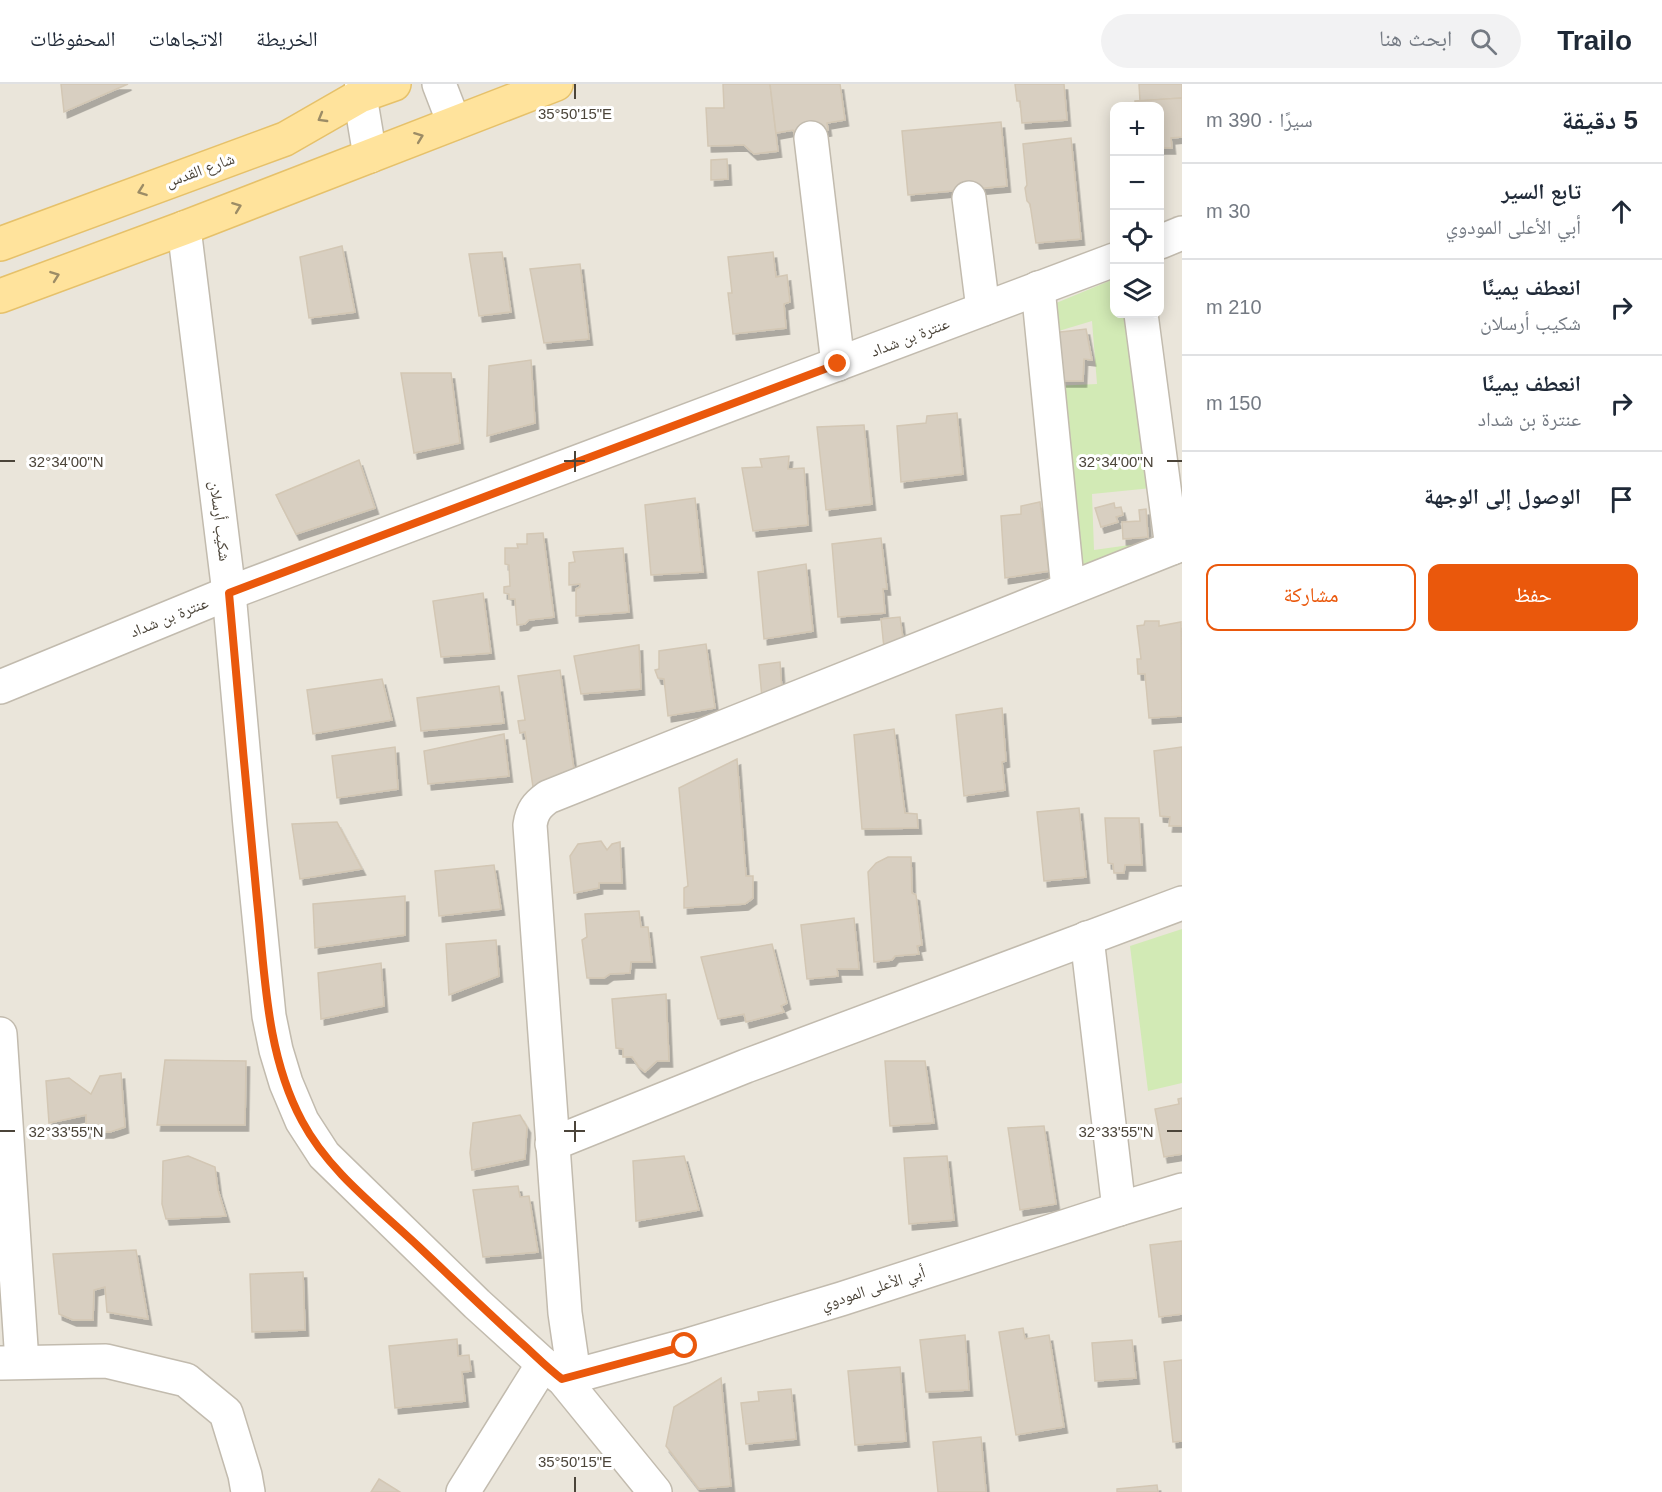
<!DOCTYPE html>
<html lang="ar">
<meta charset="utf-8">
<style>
:root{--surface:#fff;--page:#f2f2f3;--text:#1f2937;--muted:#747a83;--line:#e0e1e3;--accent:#ea580c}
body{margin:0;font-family:Helvetica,"Noto Naskh Arabic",sans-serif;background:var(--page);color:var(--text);direction:rtl}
.controls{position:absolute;right:18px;top:18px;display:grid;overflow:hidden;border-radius:12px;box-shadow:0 3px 15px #0003}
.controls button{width:54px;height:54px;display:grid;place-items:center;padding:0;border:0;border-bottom:2px solid var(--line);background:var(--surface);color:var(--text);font:30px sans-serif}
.stop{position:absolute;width:18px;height:18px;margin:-14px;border:4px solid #ea580c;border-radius:50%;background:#fff}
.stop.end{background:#ea580c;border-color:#fff;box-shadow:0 2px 6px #0008}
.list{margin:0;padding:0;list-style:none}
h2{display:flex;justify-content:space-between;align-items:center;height:78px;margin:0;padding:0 24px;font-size:26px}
h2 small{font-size:20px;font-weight:400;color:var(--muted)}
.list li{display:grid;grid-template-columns:39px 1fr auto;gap:18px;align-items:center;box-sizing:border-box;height:96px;padding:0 24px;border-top:2px solid var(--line)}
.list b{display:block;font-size:22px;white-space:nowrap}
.list p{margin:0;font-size:20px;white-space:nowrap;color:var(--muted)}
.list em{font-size:20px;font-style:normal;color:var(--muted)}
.actions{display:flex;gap:12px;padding:18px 24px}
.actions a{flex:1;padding:14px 0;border:2px solid var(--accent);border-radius:12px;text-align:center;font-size:21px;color:var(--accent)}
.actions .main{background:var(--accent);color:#fff}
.icon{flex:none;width:33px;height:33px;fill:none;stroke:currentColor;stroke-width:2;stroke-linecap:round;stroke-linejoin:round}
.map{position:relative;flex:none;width:1182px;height:1408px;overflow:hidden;direction:ltr}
header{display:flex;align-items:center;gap:36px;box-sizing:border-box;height:84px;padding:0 30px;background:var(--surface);border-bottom:2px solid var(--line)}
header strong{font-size:28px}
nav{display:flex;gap:33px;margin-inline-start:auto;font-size:21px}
.search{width:420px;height:54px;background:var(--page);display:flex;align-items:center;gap:15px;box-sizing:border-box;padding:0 21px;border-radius:33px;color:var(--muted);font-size:22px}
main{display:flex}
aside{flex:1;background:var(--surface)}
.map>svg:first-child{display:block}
.residential{fill:#eae5da;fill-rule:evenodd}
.green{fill:#d2eab5}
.building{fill:#d8cfc1;stroke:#d3c7b4;stroke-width:1.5;filter:url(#shadow)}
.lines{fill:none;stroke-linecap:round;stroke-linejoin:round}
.minor-casing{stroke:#c2bbae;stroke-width:36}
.major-casing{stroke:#e6c16a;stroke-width:36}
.minor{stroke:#fff;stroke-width:33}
.major{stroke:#ffe39c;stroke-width:33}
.oneway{stroke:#9c8c66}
.route{stroke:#ea580c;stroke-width:8}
.ticks{fill:none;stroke:#4b4439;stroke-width:2}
.labels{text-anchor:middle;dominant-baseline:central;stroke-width:6;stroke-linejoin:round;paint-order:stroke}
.street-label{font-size:16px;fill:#4b4439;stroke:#fff}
.ticks-label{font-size:15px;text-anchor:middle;fill:#4b4439;stroke:#fff;stroke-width:6;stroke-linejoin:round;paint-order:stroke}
</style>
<header>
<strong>Trailo</strong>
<div class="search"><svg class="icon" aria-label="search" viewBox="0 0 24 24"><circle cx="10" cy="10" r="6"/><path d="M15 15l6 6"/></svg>ابحث هنا</div>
<nav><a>الخريطة</a><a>الاتجاهات</a><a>المحفوظات</a></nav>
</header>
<main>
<aside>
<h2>5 دقيقة<small>سيرًا · 390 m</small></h2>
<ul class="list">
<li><svg class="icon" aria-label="ahead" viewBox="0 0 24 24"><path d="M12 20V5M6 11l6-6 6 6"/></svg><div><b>تابع السير</b><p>أبي الأعلى المودوي</p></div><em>30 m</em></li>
<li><svg class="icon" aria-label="right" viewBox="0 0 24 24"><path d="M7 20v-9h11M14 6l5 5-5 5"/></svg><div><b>انعطف يمينًا</b><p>شكيب أرسلان</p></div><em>210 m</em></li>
<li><svg class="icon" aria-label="right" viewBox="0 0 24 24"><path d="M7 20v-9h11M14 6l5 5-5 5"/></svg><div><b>انعطف يمينًا</b><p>عنترة بن شداد</p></div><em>150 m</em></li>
<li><svg class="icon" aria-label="arrive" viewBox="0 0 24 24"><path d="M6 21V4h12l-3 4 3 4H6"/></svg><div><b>الوصول إلى الوجهة</b></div></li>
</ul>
<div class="actions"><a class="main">حفظ</a><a>مشاركة</a></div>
</aside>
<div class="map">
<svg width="1182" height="1408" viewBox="0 0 1182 1408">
<defs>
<filter id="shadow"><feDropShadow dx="3.5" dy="6" stdDeviation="0" flood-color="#0004"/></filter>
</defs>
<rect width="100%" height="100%" fill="#f6f3ec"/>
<!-- residential -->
<path class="residential" d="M0 0H1182V1408H0ZM1114 22H1160V230H1114Z"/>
<!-- green -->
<g class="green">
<path d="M1114 195V230H1133L1152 404 1092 410 1094 466 1151 458 1075 490 1054 302 1097 300 1092 237 1052 249 1049 222Z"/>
<path d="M1182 845V999L1148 1007 1130 862Z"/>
</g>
<!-- building -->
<g class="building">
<path d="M61 0H128L64 28Z"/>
<path d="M723 0H770L778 67 754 70 744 61 708 62 706 24H724Z"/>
<path d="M770 0H840L845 36 827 39 828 46 795 52 793 46 776 49Z"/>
<path d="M1015 0H1064L1067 36 1022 39 1020 17H1017Z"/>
<path d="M1139 0H1182V14L1140 17Z"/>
<path d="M1182 14V53L1171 54 1172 64H1160V22H1135V17Z"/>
<path d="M1001 38 1007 102 908 111 902 47Z"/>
<path d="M1071 54 1081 155 1036 159 1030 120 1027 117 1025 104 1027 101 1023 60Z"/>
<path d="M727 75 728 95 711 96V76Z"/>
<path d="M342 162 355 228 309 234 300 173Z"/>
<path d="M502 168 511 228 479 232 469 170Z"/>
<path d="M773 168 776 193 787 191 790 218 784 220 786 244 733 250 728 209H732L728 173Z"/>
<path d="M580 180 589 255 544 259 530 185Z"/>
<path d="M1086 245 1092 276 1084 275 1083 297H1056L1052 249Z"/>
<path d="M531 276 535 339 487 352 489 282Z"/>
<path d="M401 289H451L460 359 414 369Z"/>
<path d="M957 329 963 390 901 398 897 342 926 339 927 332Z"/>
<path d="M864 341 872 420 826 426 817 343Z"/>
<path d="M789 372 788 385 804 384 808 441 753 447 742 384 762 383 760 375Z"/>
<path d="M359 376 375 424 296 450 276 411Z"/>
<path d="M695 414 703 488 651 491 645 421Z"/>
<path d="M1040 418 1049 487 1005 494 1001 432 1021 430V422Z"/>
<path d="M1114 419 1115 424 1121 423 1123 431 1116 433 1118 438 1101 443 1095 424Z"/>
<path d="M1146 425 1148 453 1123 455 1122 438 1140 437 1139 426Z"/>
<path d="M543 449 554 533 529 536 525 540 517 541 515 515H509V510L504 509V503L510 502 509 481 505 480V464H518L517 460H527V450Z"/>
<path d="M881 454 887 505H883L885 529 838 533 832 460Z"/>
<path d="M623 464 629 528 576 532V505L580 503V500L569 501V479L575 478 573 468Z"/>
<path d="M806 480 813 547 764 555 758 488Z"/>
<path d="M483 509 491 569 441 573 433 517Z"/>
<path d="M900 533 904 562 884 564 881 535Z"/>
<path d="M1145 537H1159V542L1181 538 1182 632 1149 634 1145 590H1138L1137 575H1141L1137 542 1144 541Z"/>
<path d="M706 560 715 624 668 632 664 595 658 594 655 586 659 585V567Z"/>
<path d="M639 561 641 605 581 610 574 572Z"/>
<path d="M780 578 782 607 762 614 759 581Z"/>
<path d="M560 586 575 693 556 700 533 703 525 648 520 649 518 637 525 636 518 592Z"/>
<path d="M382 595 392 636 313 650 307 606Z"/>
<path d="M499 602 504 639 421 647 417 614Z"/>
<path d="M1002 624 1006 677 1002 678 1005 706 964 712 956 631Z"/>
<path d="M894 645 905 729 917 730 918 744 862 745 854 651Z"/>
<path d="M504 650 509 692 428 700 424 667Z"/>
<path d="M395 663 398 705 337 714 332 672Z"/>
<path d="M1182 663V742H1169L1170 733 1160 732 1154 667Z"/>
<path d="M737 675 746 792H753V814L745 820 684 824V804L688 802 679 704Z"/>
<path d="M1079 724 1086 793 1044 797 1037 728Z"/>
<path d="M1105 734H1139L1142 781H1125L1124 789H1114L1113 780 1108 779Z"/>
<path d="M337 738 362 785 300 795 292 740Z"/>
<path d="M601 757 607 766 612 760 620 758 622 799H599V804L574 809 570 772 578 760Z"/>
<path d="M888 773H911L912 809 916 811 922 861 917 862 919 870 895 872 892 876 874 878 868 788 876 779Z"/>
<path d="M494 781 501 825 439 832 435 787Z"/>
<path d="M405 812V851L315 864 313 820Z"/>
<path d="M639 827 641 843H648L652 878H631L630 889 610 890 604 894H587L582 856 587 853 585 830Z"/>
<path d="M854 834 859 885H837L838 892 807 895 801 841Z"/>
<path d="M496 856 499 892 449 911 446 860Z"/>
<path d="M772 860 787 919 781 922 784 928 746 938 744 930 718 935 701 873Z"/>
<path d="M381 879 384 922 321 935 318 889Z"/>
<path d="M666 910 669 977H657L645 988 639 983 632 973H623V965L616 964 612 915Z"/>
<path d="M165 976 246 977 245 1041H157Z"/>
<path d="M885 977H925L934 1039 890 1042Z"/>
<path d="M121 989 125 1043 110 1048H86V1031L49 1039 46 997 69 994 91 1010 100 992Z"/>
<path d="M1182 1014V1070L1164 1073 1155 1025 1179 1020 1178 1015Z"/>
<path d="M520 1031 527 1043 525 1075 472 1086 470 1069 473 1039Z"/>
<path d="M1044 1042 1056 1120 1020 1126 1008 1044Z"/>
<path d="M188 1072 215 1083 218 1106 226 1132 166 1135 162 1120 163 1077Z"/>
<path d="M684 1072 699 1126 636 1137 633 1077Z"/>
<path d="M947 1072 954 1136 909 1140 904 1074Z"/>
<path d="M518 1102 520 1113 529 1112 538 1168 483 1173 473 1106Z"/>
<path d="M1182 1157V1230L1159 1233 1150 1161Z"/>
<path d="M136 1166 148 1235 107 1228 105 1203 94 1206 93 1236H73L59 1230 53 1170Z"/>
<path d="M303 1188 305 1246 252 1248 250 1190Z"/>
<path d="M1023 1244 1025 1255 1049 1251 1064 1343 1016 1351 999 1248Z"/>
<path d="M965 1251 969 1306 926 1308 920 1256Z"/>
<path d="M457 1255 458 1272 469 1271 471 1287 462 1288 465 1317 395 1324 389 1262Z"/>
<path d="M1132 1256 1136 1294 1095 1297 1092 1259Z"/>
<path d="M1182 1276V1357L1173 1358 1164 1278Z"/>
<path d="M900 1283 906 1357 855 1361 848 1287Z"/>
<path d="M721 1294 731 1402 699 1405 666 1362 674 1323Z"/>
<path d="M791 1305 796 1355 746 1360 741 1319 759 1317 758 1308Z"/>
<path d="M981 1353 986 1408H938L933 1358Z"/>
<path d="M379 1395 400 1408H371Z"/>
<path d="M1157 1401 1158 1408H1117V1405Z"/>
</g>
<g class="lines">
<defs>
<g id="minor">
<path d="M362 0 360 12 370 72"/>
<path d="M439 0 454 39"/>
<path d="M811 54 838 280"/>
<path d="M969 114 983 225"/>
<path d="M184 144 229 509 250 742 269 932 276 966 286 999 302 1037 324 1071 477 1220 543 1280 563 1295 655 1408"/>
<path d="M1160 158 1182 149"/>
<path d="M1038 204 1068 505"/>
<path d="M1141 230 1172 464"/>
<path d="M0 603 229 509 1114 176"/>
<path d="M1087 854 1119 1125"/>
<path d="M0 950 22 1278"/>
<path d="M552 1060 746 982 1182 819"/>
<path d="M2 1279 106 1277 186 1296 226 1329 245 1391 248 1408"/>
<path d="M574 1291 565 1229 530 741C532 727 537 721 548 713L1182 460"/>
<path d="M563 1295 685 1262 841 1215 1119 1125 1182 1106"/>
<path d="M463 1408 543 1280"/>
</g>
<g id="major">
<path d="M0 160 285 55 360 12 394 0"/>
<path d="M0 212 184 144 556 0"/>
</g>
</defs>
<!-- minor casing -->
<use href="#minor" class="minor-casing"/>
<!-- major casing -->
<use href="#major" class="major-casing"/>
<!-- minor -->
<use href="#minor" class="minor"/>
<!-- major -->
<use href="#major" class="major"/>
</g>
<!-- one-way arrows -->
<defs><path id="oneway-chevron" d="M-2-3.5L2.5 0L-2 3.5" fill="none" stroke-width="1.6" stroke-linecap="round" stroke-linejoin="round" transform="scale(1.5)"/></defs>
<g class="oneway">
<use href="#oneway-chevron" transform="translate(322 34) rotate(150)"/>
<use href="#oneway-chevron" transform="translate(419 53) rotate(-21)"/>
<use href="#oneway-chevron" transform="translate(142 107) rotate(160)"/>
<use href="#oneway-chevron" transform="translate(237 123) rotate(-21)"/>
<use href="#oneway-chevron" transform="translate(55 192) rotate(-20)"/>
</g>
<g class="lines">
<!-- route -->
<path class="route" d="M685 1262 562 1295C546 1283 533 1269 518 1256 484 1225 452 1194 419 1163 378 1124 329 1088 302 1037 266 970 265 891 257 816 247 714 238 611 229 509L838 280"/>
</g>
<!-- ticks -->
<path class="ticks" d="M575 0V15M575 367V388M0 377H15M564 377H585M1167 377H1182M575 1037V1058M0 1047H15M564 1047H585M1167 1047H1182M575 1393V1408"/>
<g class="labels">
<!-- street labels -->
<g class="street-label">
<text transform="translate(200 86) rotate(-20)">شارع القدس</text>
<text transform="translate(910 253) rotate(-21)">عنترة بن شداد</text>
<text transform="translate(220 437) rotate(83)">شكيب أرسلان</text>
<text transform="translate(169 533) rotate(-22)">عنترة بن شداد</text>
<text transform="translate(873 1204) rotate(-18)">أبي الأعلى المودوي</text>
</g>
</g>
<g class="ticks-label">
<text x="575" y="35">35°50'15"E</text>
<text x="66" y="383">32°34'00"N</text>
<text x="1116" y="383">32°34'00"N</text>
<text x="66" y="1053">32°33'55"N</text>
<text x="1116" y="1053">32°33'55"N</text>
<text x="575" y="1383">35°50'15"E</text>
</g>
</svg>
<div class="controls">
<button>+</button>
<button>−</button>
<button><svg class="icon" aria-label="locate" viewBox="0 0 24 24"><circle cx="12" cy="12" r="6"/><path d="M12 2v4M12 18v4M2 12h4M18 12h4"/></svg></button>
<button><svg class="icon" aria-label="layers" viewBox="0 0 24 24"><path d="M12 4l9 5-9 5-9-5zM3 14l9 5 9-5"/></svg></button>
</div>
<div class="stop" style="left:685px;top:1262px"></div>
<div class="stop end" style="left:838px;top:280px"></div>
</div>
</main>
